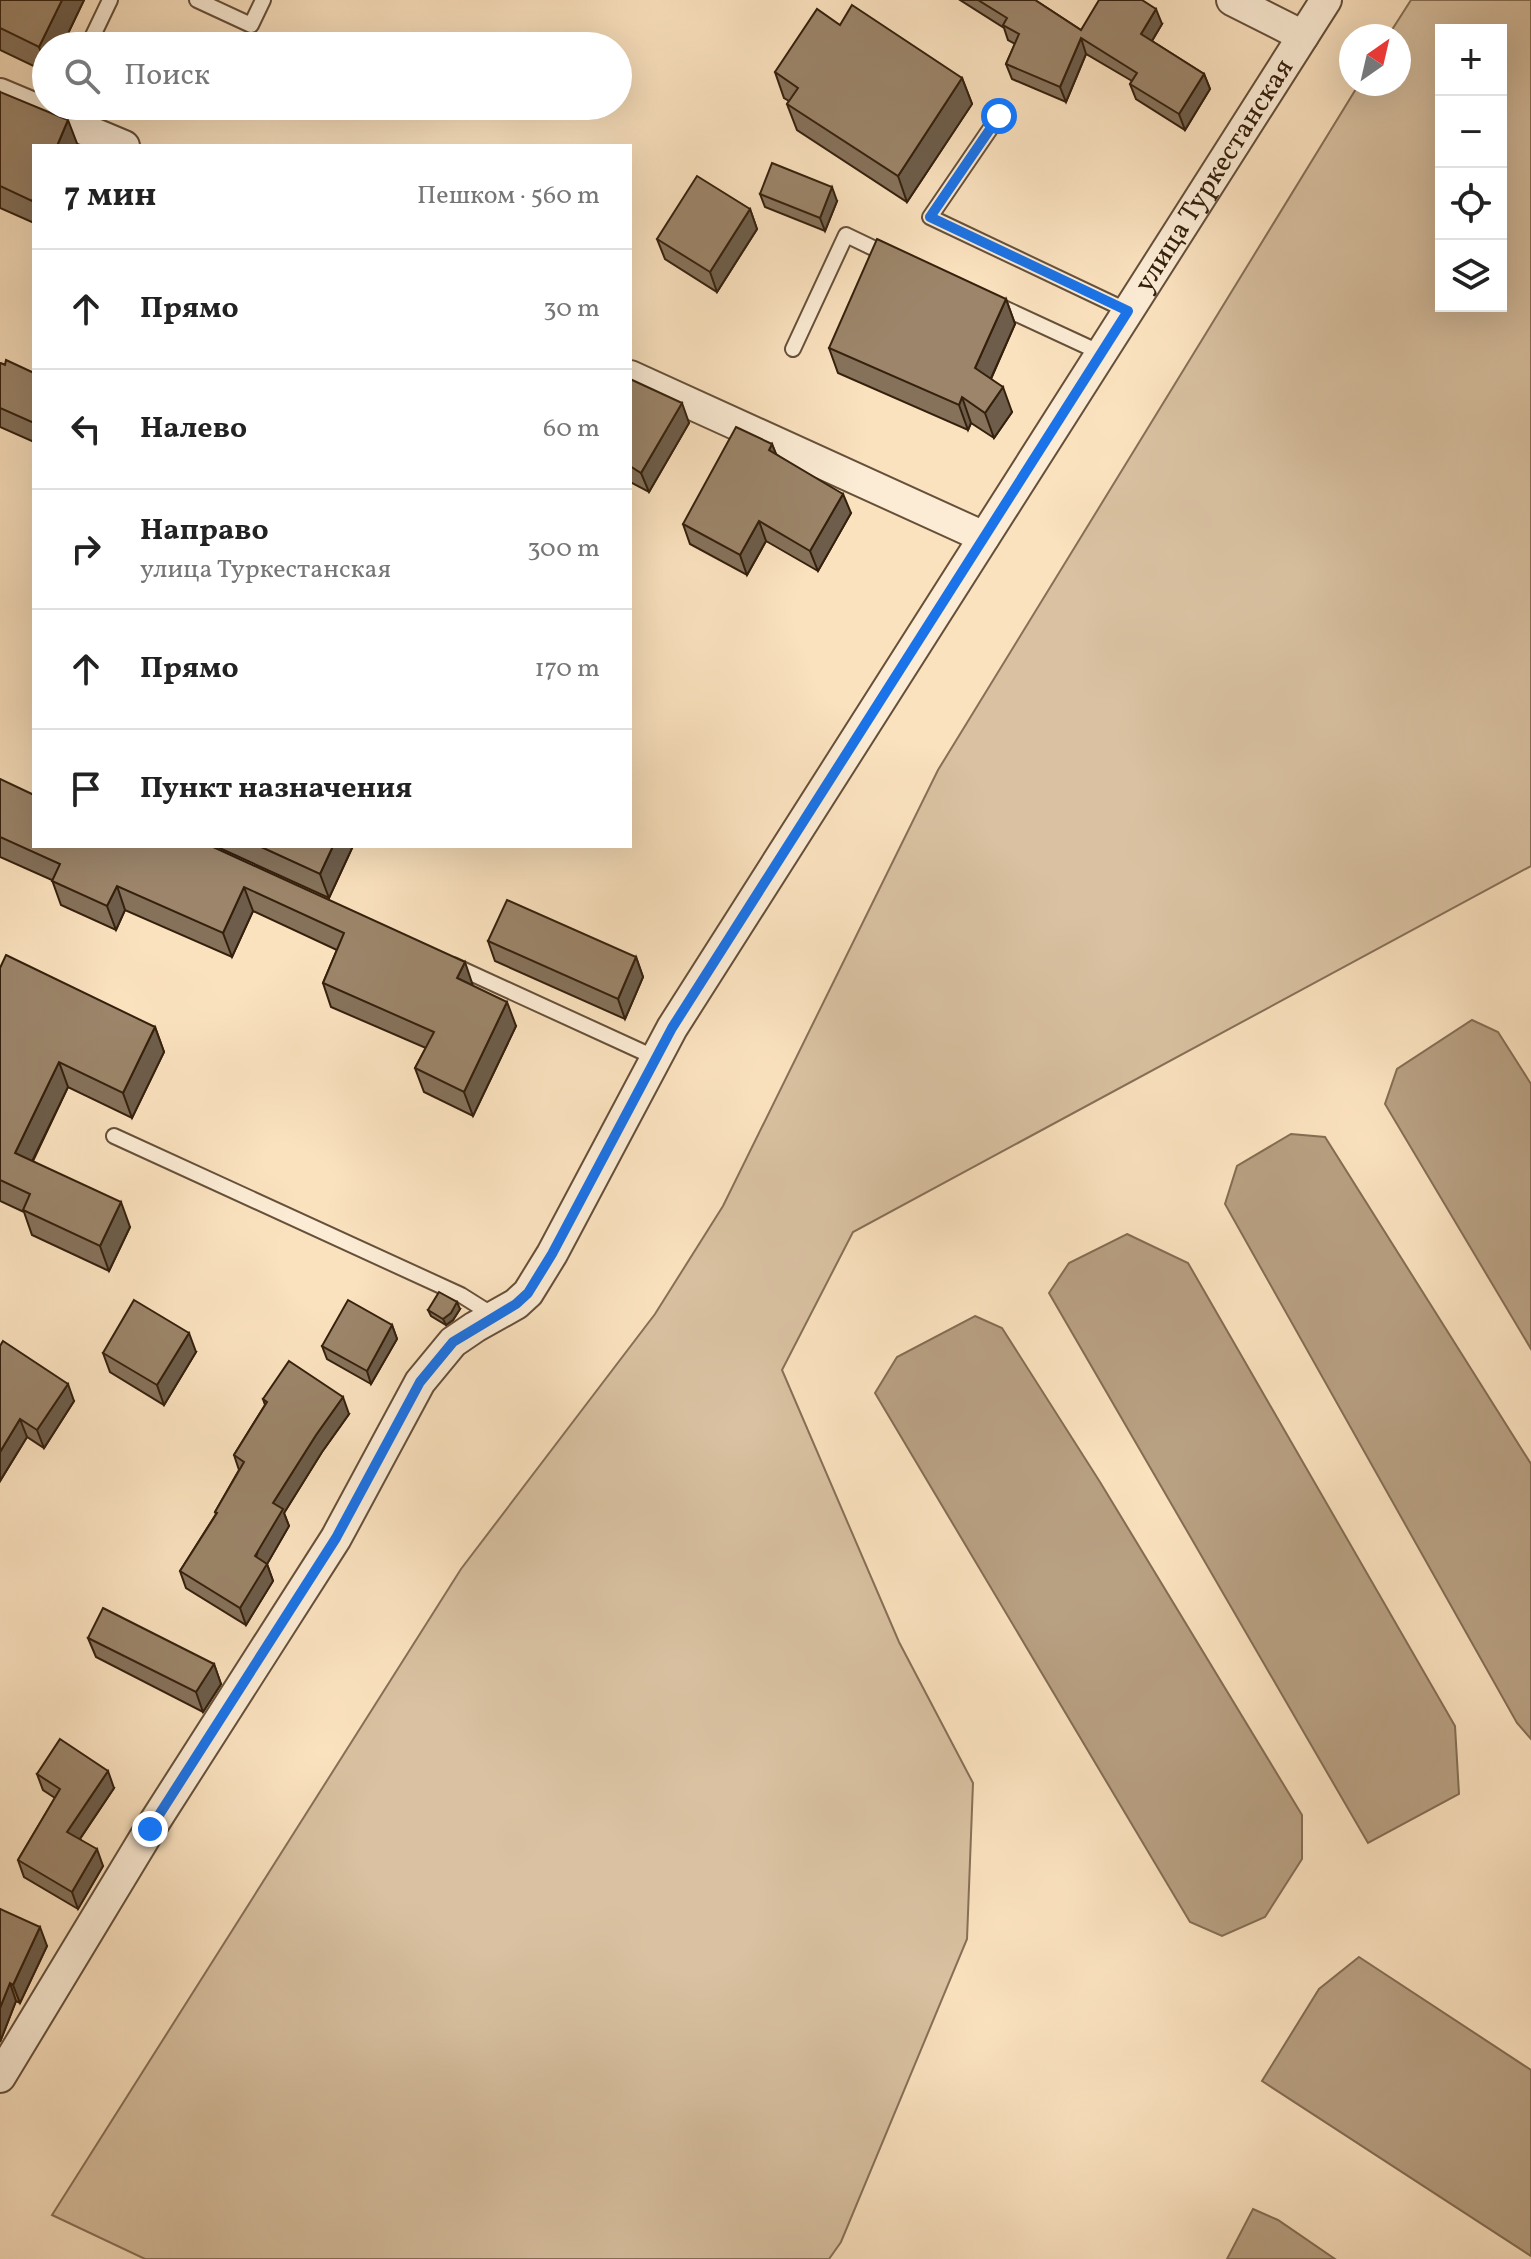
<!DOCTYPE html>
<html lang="ru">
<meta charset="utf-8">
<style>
:root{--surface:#fff;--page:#f2f2f2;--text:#222;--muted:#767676;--line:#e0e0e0}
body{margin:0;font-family:Vollkorn,serif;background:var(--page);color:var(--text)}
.controls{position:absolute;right:24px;top:24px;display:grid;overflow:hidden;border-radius:0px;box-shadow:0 8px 32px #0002}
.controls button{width:72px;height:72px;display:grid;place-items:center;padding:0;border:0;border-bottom:2px solid var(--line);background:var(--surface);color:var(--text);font:40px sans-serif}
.compass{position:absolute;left:1339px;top:24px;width:72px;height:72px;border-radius:50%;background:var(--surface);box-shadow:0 8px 32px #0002;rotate:34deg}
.stop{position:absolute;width:24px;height:24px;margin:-18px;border:6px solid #1a73e8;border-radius:50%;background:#fff}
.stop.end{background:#1a73e8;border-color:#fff;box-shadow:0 2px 8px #0008}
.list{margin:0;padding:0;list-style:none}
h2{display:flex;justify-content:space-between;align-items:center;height:104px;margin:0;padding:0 32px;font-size:34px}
h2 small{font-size:26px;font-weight:400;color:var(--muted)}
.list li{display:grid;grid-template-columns:52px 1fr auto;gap:24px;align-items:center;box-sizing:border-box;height:120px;padding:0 32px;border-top:2px solid var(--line)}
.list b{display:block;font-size:30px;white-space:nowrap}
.list p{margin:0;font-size:26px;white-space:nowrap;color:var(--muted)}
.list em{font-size:26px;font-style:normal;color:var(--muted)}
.icon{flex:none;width:44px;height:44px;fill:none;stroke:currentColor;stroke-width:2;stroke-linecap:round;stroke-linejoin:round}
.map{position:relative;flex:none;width:1531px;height:2259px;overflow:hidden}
.search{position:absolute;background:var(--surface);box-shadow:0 8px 32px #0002;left:32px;top:32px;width:600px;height:88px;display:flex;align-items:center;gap:20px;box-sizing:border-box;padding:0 28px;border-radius:44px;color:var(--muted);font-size:30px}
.panel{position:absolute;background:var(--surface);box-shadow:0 8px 32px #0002;left:32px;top:144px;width:600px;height:704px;border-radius:0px}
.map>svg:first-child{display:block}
.green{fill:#d9c1a1;stroke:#877057;stroke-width:2;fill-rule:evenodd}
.water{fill:#b8a082;stroke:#846d53;stroke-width:2}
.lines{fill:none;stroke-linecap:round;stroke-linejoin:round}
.service-casing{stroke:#66503a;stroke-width:18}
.minor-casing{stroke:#66503a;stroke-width:34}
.service{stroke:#fcecd5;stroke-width:14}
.minor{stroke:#fcecd5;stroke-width:30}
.wall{fill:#86725b;stroke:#35200d;stroke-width:2}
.shaded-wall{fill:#6d5d4a;stroke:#35200d;stroke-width:2}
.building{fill:#9c856a;stroke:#35200d;stroke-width:2}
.route{stroke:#1a73e8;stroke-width:10}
.labels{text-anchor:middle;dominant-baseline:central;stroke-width:6;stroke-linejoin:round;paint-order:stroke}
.street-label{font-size:28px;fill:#35200d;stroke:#fcecd5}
</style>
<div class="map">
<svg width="1531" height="2259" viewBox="0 0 1531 2259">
<rect width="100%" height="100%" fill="#fbe2bf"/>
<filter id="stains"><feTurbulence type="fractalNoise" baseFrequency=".0025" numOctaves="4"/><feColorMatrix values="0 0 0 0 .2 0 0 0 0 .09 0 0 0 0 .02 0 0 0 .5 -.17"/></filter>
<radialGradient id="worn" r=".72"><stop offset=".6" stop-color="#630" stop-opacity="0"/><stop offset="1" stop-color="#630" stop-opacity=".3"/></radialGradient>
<!-- green -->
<path class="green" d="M1411 0H1531V866L853 1232 782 1370 899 1642 973 1783 967 1939 841 2242 829 2259H145L52 2215 461 1569 655 1314 723 1206 938 770 1359 84H1399V36H1388ZM1441 30H1501V306H1441Z"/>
<!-- water -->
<g class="water">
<path d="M1472 1020 1498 1032 1531 1084V1349L1385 1104 1397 1069Z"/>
<path d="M1291 1134 1325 1137 1531 1464V1739L1517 1723 1225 1204 1237 1166Z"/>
<path d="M1127 1234 1188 1263 1455 1726 1459 1794 1368 1843 1049 1293 1069 1263Z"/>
<path d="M975 1316 1002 1328 1100 1482 1302 1815V1859L1265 1917 1222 1936 1190 1922 875 1393 897 1357Z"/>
<path d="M1359 1957 1531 2070V2256L1262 2081 1319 1989Z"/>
<path d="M1253 2209 1278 2220 1335 2259H1227Z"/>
</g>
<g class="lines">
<defs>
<g id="service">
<path d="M197 0 251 25 263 0"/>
<path d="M88 46 110 0"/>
<path d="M999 116 930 217 1128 311"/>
<path d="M993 303 1101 353"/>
<path d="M793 349 846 235 890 256"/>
<path d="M453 965 656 1058"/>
<path d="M114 1136 461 1295 496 1317"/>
</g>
<g id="minor">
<path d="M1232 0 1303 36"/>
<path d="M0 94 124 146"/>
<path d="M630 376 984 537"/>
<path id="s1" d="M0 2077 150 1829 336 1538 420 1382 453 1342 475 1327 516 1304 528 1293 552 1254 672 1028 1326 0"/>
</g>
</defs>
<!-- service casing -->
<use href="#service" class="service-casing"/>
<!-- minor casing -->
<use href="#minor" class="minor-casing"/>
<!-- service -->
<use href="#service" class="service"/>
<!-- minor -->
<use href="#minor" class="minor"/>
</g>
<!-- wall -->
<g class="wall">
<path d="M0 0H84L62 46H46V72L0 50Z"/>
<path d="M960 0H1035L1081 30 1162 24 1152 41 1204 74 1210 89 1185 130 1136 99 1130 84 1132 81 1086 54 1066 102 1012 79 1006 64 1015 44 1008 40 1004 28Z"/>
<path d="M840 25 962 78 972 104 907 202 797 130 787 104 789 101 784 98 775 72Z"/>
<path d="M0 92 34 146V223L0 208Z"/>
<path d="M760 194 837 201 825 231 765 207Z"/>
<path d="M750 209 757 229 717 292 665 259 657 239Z"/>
<path d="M1006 299 1015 324 991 379 1012 412 994 438 971 423 968 430 838 373 829 348Z"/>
<path d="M0 363 34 373V442L0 427Z"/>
<path d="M630 379 689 423 649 492 630 482Z"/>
<path d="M772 444 776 454 851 513 818 571 766 541 747 575 690 544 683 524Z"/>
<path d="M0 779 34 846H211L473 986 516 1026 473 1116 424 1092 415 1068 426 1048 331 1007 323 983 337 950 253 911 232 957 125 910 116 930 61 905 52 880 0 857Z"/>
<path d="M215 846H353L329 898Z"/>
<path d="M488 941 636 957 643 977 625 1019 495 961Z"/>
<path d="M0 968 155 1027 164 1052 132 1118 68 1087 33 1161 130 1227 109 1271 32 1235 24 1212 0 1201Z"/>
<path d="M460 1309 453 1320 446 1325 431 1316 428 1310Z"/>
<path d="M392 1325 397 1339 371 1384 327 1359 322 1346Z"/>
<path d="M0 1346 74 1401 44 1448 27 1437 0 1481Z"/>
<path d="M196 1352 164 1405 110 1372 103 1353Z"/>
<path d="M263 1399 349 1414 322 1452 284 1513 289 1526 267 1564 273 1581 246 1625 186 1588 180 1571 216 1514 215 1512 239 1470 234 1455 265 1405Z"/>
<path d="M88 1638 214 1664 221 1684 203 1712 96 1657Z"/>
<path d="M37 1774 114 1788 80 1839 103 1866 78 1909 24 1877 18 1860 55 1798 43 1790Z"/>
<path d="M0 1909 47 1946 20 2003 16 2001 0 2042Z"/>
</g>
<!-- shaded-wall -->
<g class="shaded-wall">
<path d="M62 0H84L62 46H46V65L39 47Z"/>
<path d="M1156 9 1162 24 1147 49 1141 34Z"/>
<path d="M1081 38 1086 54 1066 102 1060 87Z"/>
<path d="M1204 74 1210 89 1185 130 1179 114Z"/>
<path d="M962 78 972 104 907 202 898 176Z"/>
<path d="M68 120 78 146H57Z"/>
<path d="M832 187 837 201 825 231 820 218Z"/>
<path d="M750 209 757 229 717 292 710 272Z"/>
<path d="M1006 299 1015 324 984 394 975 368Z"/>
<path d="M1003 387 1012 412 994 438 985 413Z"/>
<path d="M962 397 971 423 968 430 959 405Z"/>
<path d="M682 403 689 423 649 492 641 473Z"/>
<path d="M772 444 780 464 769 450Z"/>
<path d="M843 494 851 513 818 571 810 551Z"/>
<path d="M759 521 766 541 747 575 740 555Z"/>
<path d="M333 846H353L329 898 320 874Z"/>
<path d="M117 886 125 910 116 930 107 906Z"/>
<path d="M244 887 253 911 232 957 223 933Z"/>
<path d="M636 957 643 977 625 1019 618 999Z"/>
<path d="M465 962 473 986 457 978Z"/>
<path d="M507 1002 516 1026 473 1116 464 1092Z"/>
<path d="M155 1027 164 1052 132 1118 123 1093Z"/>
<path d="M59 1062 68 1087 24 1178 15 1153Z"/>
<path d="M121 1202 130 1227 109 1271 100 1246Z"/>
<path d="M457 1302 460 1309 453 1320 446 1325 443 1319Z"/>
<path d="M392 1325 397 1339 371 1384 367 1371Z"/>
<path d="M189 1333 196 1352 164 1405 157 1385Z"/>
<path d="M68 1384 74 1401 44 1448 37 1430Z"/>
<path d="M343 1397 349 1414 322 1452 284 1513 289 1526 267 1564 273 1581 246 1625 240 1608 273 1503 316 1435Z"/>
<path d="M20 1419 27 1437 0 1481V1452Z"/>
<path d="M214 1664 221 1684 203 1712 196 1692Z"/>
<path d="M108 1771 114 1788 73 1849 67 1832Z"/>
<path d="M97 1849 103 1866 78 1909 72 1892Z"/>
<path d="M40 1927 47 1946 20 2003 13 1985Z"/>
<path d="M10 1983 16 2001 0 2042V2008Z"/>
</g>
<!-- building -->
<g class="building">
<path d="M0 0H62L39 47 0 28Z"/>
<path d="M978 0H1035L1081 30 1099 0H1142L1156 9 1141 34 1204 74 1179 114 1130 84 1137 73 1081 38 1060 87 1006 64 1019 34 1003 25 1007 18Z"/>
<path d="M852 5 962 78 898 176 787 104 798 88 775 72 817 9 840 25Z"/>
<path d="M0 92 68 120 57 146H34V197L32 201 0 186Z"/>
<path d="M772 163 832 187 820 218 760 194Z"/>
<path d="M697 176 750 209 710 272 657 239Z"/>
<path d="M877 239 1006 299 975 368 1003 387 985 413 962 397 959 405 829 348Z"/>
<path d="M6 360 34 373V423L0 408V363L5 365Z"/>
<path d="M630 379 682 403 641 473 630 466Z"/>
<path d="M736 427 772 444 769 450 843 494 810 551 759 521 740 555 683 524Z"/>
<path d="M0 779 34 795V846H211L465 962 457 978 507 1002 464 1092 415 1068 434 1032 323 983 344 933 244 887 223 933 117 886 107 906 52 881 60 864 0 837Z"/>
<path d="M259 846H333L320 874Z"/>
<path d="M507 900 636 957 618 999 488 941Z"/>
<path d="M6 955 155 1027 123 1093 59 1062 15 1153 121 1202 100 1246 23 1210 30 1194 0 1180V968Z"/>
<path d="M439 1292 457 1302 451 1313 443 1319 428 1310Z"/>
<path d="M134 1300 189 1333 157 1385 103 1353Z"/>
<path d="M348 1300 392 1325 367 1371 322 1346Z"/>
<path d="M3 1341 68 1384 37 1430 20 1419 0 1452V1346Z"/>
<path d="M289 1361 343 1397 316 1435 273 1503 283 1509 255 1556 267 1564 240 1608 180 1571 217 1513 215 1512 244 1462 234 1455 267 1402 263 1399Z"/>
<path d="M103 1608 214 1664 196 1692 88 1638Z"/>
<path d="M60 1739 108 1771 67 1832 97 1849 72 1892 18 1860 60 1789 37 1774Z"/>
<path d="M0 1909 40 1927 13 1985 10 1983 0 2008Z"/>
</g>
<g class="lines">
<!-- route -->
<path class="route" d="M150 1829 336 1538 420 1382 453 1342 516 1304 528 1293 552 1254 672 1028 1128 311 930 217 999 116"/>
</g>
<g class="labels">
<!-- street labels -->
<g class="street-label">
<text stroke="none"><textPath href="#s1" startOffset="2266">улица Туркестанская</textPath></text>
</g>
</g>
<rect width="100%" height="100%" filter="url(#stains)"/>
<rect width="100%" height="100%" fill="url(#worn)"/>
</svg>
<div class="controls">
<button>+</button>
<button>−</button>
<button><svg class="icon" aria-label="locate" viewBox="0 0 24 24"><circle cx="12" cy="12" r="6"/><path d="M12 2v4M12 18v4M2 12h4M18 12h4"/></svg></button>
<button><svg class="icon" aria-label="layers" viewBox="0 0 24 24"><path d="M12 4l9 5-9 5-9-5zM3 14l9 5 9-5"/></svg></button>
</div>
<svg class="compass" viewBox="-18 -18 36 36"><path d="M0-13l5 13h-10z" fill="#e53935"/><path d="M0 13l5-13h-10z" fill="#767676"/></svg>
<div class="stop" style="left:999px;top:116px"></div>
<div class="stop end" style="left:150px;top:1829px"></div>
<div class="search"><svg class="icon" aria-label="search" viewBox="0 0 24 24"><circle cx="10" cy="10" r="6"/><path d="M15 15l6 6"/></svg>Поиск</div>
<section class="panel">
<h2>7 мин<small>Пешком · 560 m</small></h2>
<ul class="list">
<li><svg class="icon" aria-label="ahead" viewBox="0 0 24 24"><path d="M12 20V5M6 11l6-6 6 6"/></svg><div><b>Прямо</b></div><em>30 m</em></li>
<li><svg class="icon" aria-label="left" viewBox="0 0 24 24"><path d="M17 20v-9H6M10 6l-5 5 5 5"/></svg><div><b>Налево</b></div><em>60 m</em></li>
<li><svg class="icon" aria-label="right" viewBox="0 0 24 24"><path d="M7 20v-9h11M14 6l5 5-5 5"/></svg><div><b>Направо</b><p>улица Туркестанская</p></div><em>300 m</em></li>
<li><svg class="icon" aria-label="ahead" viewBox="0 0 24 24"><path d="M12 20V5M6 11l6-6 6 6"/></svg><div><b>Прямо</b></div><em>170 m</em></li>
<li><svg class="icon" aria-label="arrive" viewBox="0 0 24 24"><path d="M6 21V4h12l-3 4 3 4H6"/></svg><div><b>Пункт назначения</b></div></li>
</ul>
</section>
</div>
